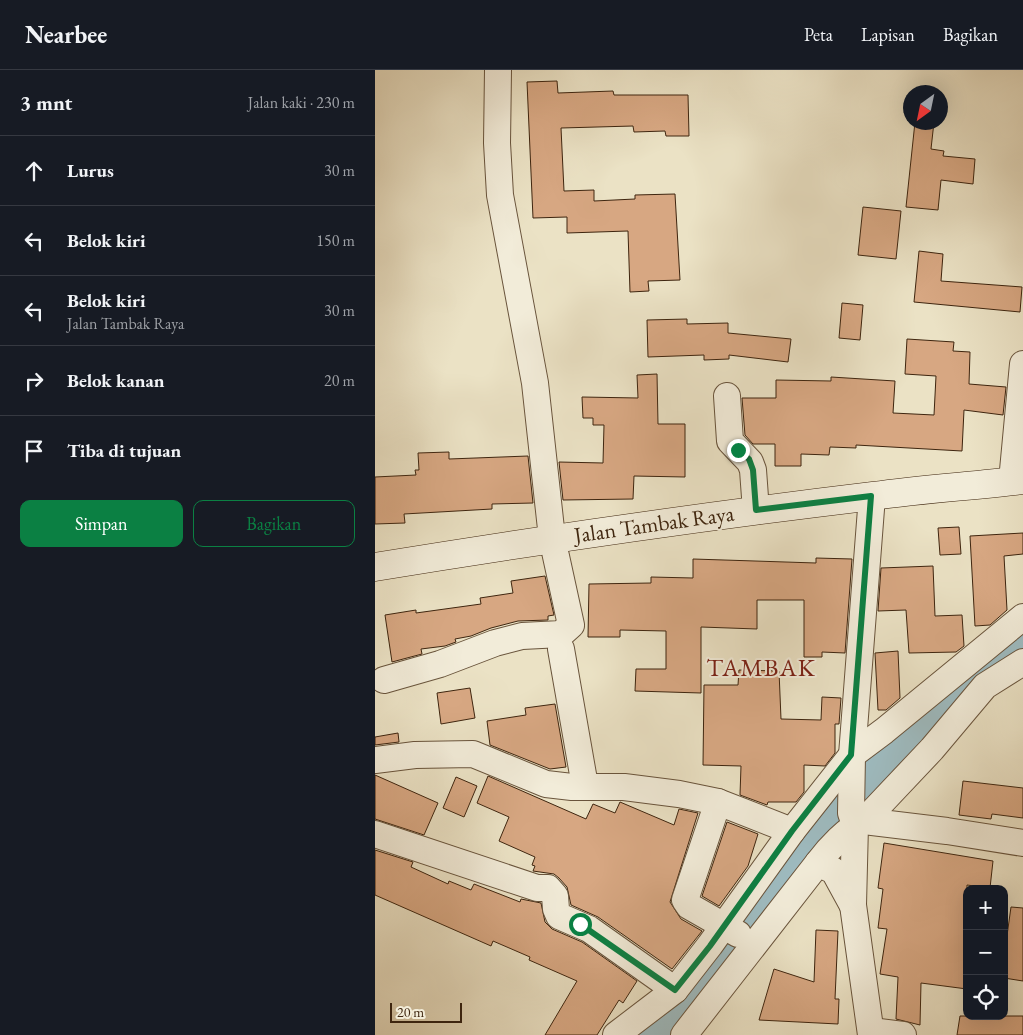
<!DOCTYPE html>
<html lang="id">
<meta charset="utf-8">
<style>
:root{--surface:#171b24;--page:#20242c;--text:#f1f3f6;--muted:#9ea1a6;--line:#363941;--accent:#0b8043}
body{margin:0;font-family:"EB Garamond",serif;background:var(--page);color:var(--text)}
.controls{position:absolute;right:15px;bottom:15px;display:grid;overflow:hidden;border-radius:10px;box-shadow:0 5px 20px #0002}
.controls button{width:45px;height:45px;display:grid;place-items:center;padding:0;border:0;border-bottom:1px solid var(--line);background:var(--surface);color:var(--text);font:25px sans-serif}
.compass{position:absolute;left:528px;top:15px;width:45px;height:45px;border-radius:50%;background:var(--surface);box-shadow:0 5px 20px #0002;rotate:213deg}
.scale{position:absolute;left:15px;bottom:12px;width:72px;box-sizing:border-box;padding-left:5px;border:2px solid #3e250f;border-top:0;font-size:14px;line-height:18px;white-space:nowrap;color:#3e250f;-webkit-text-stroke:4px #f2ecd9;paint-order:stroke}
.stop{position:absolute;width:15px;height:15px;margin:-11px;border:4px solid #0b8043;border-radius:50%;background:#fff}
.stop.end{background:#0b8043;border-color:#fff;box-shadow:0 1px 5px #0008}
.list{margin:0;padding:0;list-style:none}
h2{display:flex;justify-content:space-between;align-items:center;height:65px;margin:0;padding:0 20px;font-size:21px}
h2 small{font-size:16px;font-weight:400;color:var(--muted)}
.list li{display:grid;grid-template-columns:32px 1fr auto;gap:15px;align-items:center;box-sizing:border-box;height:70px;padding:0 20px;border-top:1px solid var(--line)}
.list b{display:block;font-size:19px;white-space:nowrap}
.list p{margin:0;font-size:16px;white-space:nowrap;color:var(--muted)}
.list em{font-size:16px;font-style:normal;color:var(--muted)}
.actions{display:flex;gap:10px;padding:15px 20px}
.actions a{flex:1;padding:11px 0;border:1px solid var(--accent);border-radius:10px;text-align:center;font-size:18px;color:var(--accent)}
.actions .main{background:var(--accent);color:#fff}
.icon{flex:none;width:28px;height:28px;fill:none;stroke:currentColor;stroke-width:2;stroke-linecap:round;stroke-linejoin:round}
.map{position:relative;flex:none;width:648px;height:965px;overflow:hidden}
header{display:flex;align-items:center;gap:30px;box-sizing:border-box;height:70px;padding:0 25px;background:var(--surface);border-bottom:1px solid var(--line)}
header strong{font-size:24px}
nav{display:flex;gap:28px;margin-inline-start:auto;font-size:18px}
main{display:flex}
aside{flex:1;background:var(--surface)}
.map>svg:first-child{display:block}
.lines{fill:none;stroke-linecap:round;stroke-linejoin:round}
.river{stroke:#9ebbc0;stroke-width:44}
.building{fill:#d7a782;stroke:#3e250f}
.street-casing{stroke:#69543c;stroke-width:28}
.secondary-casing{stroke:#3e250f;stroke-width:29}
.street{stroke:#f2ecd9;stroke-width:26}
.secondary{stroke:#f2ecd9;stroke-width:28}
.route{stroke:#0b8043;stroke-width:6}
.labels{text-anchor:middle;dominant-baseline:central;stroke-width:4;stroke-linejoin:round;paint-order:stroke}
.street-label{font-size:22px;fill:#3e250f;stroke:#f2ecd9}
.quarter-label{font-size:25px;letter-spacing:1px;fill:#7a1f14;stroke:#f2ecd9}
</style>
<header>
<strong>Nearbee</strong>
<nav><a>Peta</a><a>Lapisan</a><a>Bagikan</a></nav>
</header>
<main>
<aside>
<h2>3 mnt<small>Jalan kaki · 230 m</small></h2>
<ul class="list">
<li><svg class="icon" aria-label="ahead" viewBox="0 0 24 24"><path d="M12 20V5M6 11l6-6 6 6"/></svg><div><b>Lurus</b></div><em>30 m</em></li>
<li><svg class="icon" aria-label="left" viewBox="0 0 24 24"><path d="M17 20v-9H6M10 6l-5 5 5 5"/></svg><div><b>Belok kiri</b></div><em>150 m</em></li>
<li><svg class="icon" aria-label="left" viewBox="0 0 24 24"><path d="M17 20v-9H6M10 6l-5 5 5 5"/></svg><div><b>Belok kiri</b><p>Jalan Tambak Raya</p></div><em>30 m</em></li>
<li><svg class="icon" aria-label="right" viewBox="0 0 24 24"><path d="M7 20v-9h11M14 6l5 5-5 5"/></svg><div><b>Belok kanan</b></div><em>20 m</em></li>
<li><svg class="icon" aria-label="arrive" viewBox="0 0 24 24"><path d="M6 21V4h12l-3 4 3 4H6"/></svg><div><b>Tiba di tujuan</b></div></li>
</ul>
<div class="actions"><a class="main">Simpan</a><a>Bagikan</a></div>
</aside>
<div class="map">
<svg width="648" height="965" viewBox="0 0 648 965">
<rect width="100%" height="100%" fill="#ebe2c5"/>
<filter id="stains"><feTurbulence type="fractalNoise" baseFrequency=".004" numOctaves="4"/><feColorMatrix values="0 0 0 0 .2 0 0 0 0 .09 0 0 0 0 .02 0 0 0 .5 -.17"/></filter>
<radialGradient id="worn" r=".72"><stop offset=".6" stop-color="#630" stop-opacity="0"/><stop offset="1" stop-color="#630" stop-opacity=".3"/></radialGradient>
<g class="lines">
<!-- river -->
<path class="river" d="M282 965 453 757 582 622 648 571"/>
</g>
<!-- building -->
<g class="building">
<path d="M182 11 183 23 238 21 239 25H313L314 66H291L290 61 259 62 258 56 186 58 189 121 219 120V131L260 129V125L300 124 305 210 273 211 274 221 255 222 253 161 192 163V147L158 148 152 12Z"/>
<path d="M540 52H559L556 79 569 81 568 86 600 89 598 114 566 110 563 140 531 137Z"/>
<path d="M488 137 526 141 521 189 483 185Z"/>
<path d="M544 181 568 184 566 211 647 217 645 242 539 232Z"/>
<path d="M467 233 488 235 485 270 464 268Z"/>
<path d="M312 249V254L353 253V263L416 269 413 292 354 285V289L329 290V285L273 287 272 250Z"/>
<path d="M532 269 579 272 578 281 595 282 594 314 631 317 628 345 589 340 587 381 481 375V378L455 377 454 385 426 384V396H400V374H378L370 365 367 328H401V310L456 311V307L520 311 518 343 559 345 561 306 530 304Z"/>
<path d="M282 304 283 354H310V407L259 406 258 429 188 430 184 392 228 393 229 355H218V348H208L207 327 263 328 262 305Z"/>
<path d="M74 382V389L153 386 158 433 117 434V439L29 444 30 453 0 454V407L41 405 40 400H44L43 383Z"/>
<path d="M584 457 586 484 565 485 563 458Z"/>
<path d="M648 463V484L629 486 632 540 615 555 600 556 595 466Z"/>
<path d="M441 488 477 489 470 583 447 582V587H429V530H382V559L326 557V623L260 621 261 599H291V561L245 560V567H213L214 514 276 513V507L318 508V489L441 493Z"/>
<path d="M558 496 560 546 587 545 589 576 581 582 534 583 531 540 503 541 506 498Z"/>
<path d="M170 506 179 545 173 546V550L143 551 116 558 96 566 80 569 81 572 70 576 46 579 47 584 17 592 10 545 41 540V543L106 534 105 528 138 523 136 511Z"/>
<path d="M523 581 525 628 511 640H503L500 583Z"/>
<path d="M364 600 404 601 406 649 446 650 447 627 466 628 464 654H460V683L450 696 429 695V722L421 732H393L392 735 365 725 366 696 328 695 329 615H363Z"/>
<path d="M95 618 100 648 66 654 62 623Z"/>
<path d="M180 634 191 697 175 699 115 675 112 651 151 645 150 638Z"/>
<path d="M23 663 24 672 0 675V667Z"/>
<path d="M0 705 63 733 49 765 0 749Z"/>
<path d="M113 706 211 749 218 734 240 743 245 732 299 755 304 739 323 743 295 832 306 849 327 861 297 899 223 847 196 835 192 817 184 808 179 804 158 801 160 796 157 795 160 787 124 771 134 747 102 733Z"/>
<path d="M81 707 102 716 89 747 68 738Z"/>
<path d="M588 711 648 718V748L617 744 616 749 584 745Z"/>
<path d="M352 752 383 764 373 796 344 836 327 826Z"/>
<path d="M509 773 618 791 615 818 592 815V919L546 913 545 955 521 949 523 907 505 904 512 859 503 858 508 819 503 818Z"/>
<path d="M0 780 38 792 36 797 73 814 74 811 96 820 99 814 145 832 146 829 166 833 170 852 177 859 207 872 262 911 248 933 244 930 222 965H170L202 911 154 890 155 887 118 871 116 876 0 825Z"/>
<path d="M636 837 648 838V911L629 908V887Z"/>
<path d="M441 860 463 861 460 929H464L463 954 384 950 399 899 439 912Z"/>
<path d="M585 946H648V965H582Z"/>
</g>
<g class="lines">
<defs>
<g id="street">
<path d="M352 326 355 371 375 392 378 400 381 441"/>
<path d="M637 411 648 294"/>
<path d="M186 579 210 716"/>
<path d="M9 610 65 594 120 573 147 566 186 564 196 555 177 468 160 313 125 125 122 73 123 0"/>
<path d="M0 690 40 685 98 684 171 714 197 717H249L304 724 343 732 417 761"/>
<path d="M343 732 310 830 314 836 363 864"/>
<path d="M489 751 572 761 648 773"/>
<path d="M0 764 162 818H173L180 826 181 839 184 846 214 859 300 920"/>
<path d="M443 793C454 778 472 759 489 751L557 679 610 616 648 592"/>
<path d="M496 961 528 965"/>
<path d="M241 965 300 920 335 875 417 761 477 685 509 661 648 547"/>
<path d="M309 965 443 793 459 801 477 834"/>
<path d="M496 965 478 835 480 755 476 743 477 685 497 426"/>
</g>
<path id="secondary" d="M0 497C165 470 331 446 498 426 548 419 598 416 648 410"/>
</defs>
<!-- street casing -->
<use href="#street" class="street-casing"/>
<!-- secondary casing -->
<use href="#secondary" class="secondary-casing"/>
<!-- street -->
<use href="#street" class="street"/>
<!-- secondary -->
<use href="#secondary" class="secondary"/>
</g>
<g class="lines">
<!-- route -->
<path class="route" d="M205 854 300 920 335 876 417 761 476 685 496 426 381 440 378 400 374 389 363 380"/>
</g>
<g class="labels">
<!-- street labels -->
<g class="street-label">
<text transform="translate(279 454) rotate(-8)">Jalan Tambak Raya</text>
</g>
<!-- quarter labels -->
<g class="quarter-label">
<text x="386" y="597">TAMBAK</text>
</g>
</g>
<rect width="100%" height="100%" filter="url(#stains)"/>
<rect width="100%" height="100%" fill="url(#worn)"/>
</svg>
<div class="controls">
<button>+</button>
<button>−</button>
<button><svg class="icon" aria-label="locate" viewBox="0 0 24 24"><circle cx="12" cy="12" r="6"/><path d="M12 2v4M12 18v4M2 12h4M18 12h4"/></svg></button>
</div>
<svg class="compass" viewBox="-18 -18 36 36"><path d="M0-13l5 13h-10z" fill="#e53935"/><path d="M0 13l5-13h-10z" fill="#9ea1a6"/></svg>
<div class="scale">20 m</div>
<div class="stop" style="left:205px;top:854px"></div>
<div class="stop end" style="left:363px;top:380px"></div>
</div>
</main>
